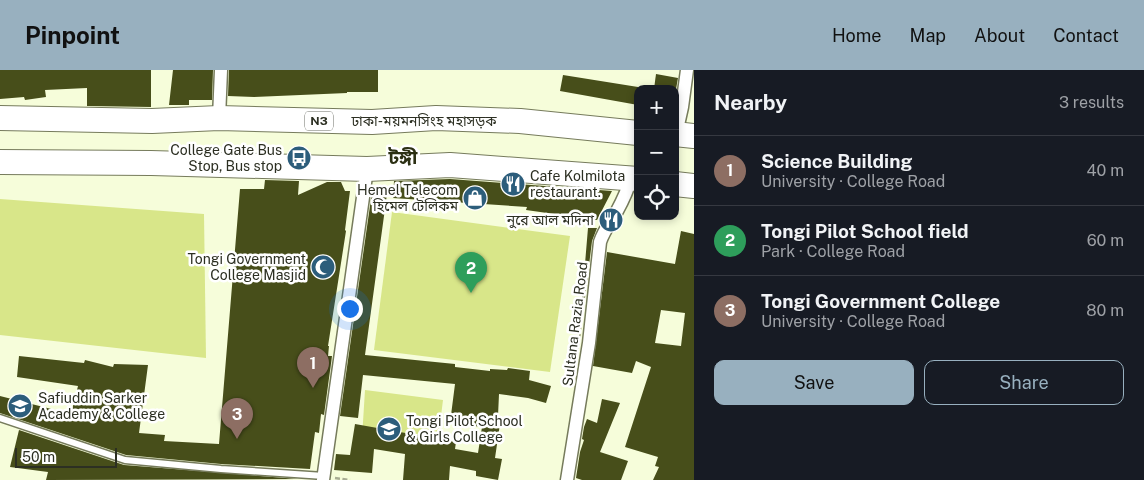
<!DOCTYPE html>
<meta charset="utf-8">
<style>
:root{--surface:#171b24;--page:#20242c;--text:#f1f3f6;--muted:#9ea1a6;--line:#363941;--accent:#98b0bf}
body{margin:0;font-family:"Public Sans","Noto Sans Bengali",sans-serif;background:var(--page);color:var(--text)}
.controls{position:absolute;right:15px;top:15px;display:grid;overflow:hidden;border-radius:10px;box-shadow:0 2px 8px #0003}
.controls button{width:45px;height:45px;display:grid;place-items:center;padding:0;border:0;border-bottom:1px solid var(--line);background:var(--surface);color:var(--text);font:25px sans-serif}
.scale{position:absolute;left:15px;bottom:12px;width:102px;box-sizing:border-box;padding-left:5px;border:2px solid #2c2f22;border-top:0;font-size:14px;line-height:18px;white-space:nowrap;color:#2c2f22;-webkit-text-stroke:4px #fff;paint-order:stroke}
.you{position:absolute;left:349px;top:238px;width:18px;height:18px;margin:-12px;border:4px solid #fff;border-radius:50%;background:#1a73e8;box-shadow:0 0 0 8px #1a73e833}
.badge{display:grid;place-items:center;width:32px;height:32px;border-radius:50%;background:var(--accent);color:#fff;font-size:16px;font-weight:700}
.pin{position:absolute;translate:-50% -41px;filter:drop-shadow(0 1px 2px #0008)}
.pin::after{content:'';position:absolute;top:26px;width:18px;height:15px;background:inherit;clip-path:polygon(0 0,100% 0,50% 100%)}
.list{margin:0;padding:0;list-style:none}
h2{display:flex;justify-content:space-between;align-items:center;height:65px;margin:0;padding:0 20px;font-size:21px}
h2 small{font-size:16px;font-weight:400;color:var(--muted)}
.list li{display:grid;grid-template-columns:32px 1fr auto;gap:15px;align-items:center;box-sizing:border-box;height:70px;padding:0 20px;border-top:1px solid var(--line)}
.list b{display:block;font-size:19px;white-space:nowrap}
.list p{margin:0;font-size:16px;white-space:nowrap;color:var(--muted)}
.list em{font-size:16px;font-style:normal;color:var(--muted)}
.actions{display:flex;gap:10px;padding:15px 20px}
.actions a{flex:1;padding:11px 0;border:1px solid var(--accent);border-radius:10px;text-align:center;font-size:18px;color:var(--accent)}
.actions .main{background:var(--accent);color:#111}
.icon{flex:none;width:28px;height:28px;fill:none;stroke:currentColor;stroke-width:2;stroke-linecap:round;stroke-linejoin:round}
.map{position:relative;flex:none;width:694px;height:410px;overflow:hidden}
header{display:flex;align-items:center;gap:30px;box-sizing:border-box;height:70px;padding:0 25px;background:var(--accent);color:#111}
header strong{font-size:24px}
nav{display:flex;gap:28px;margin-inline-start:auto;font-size:18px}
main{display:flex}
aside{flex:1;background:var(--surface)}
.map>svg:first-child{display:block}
.green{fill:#d8e689}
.building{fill:#474e1a;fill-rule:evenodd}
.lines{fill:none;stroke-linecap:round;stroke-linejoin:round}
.lane-casing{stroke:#767b5c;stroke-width:9}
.street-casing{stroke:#767b5c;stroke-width:15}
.highway-casing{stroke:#767b5c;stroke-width:26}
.path{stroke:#a7ac92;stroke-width:2.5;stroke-dasharray:5 2.5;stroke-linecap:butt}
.lane{stroke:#fff;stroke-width:6}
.street{stroke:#fff;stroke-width:12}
.highway{stroke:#fff;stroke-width:24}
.labels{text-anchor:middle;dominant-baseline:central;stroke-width:5;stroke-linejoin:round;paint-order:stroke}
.shield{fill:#fff;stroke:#6b6d64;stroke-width:1}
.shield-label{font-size:12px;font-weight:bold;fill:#2c2f22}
.street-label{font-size:14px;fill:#2c2f22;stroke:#fff}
.poi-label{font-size:14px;fill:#2c2f22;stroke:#fff;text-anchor:end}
.district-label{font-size:19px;font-weight:bold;fill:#2b2f13;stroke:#fff}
</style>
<header>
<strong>Pinpoint</strong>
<nav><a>Home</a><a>Map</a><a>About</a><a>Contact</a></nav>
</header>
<main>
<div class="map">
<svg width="694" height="410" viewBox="0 0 694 410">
<rect width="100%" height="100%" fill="#f6fdda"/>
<!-- green -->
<g class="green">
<path d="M0 129 204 144 206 288 0 265Z"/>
<path d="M392 142 570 166 550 302 374 280Z"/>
<path d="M365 320 443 330 439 362 420 361 418 374 362 368Z"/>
</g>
<!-- building -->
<g class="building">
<path d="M0 0H151V37L87 36V18L45 20 46 27 25 30 24 27 0 29Z"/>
<path d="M173 0H213L212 30H189V35H169Z"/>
<path d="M229 0H378V22H347V23L254 27 228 26Z"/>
<path d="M656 4 678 8 676 19H654Z"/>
<path d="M563 5 638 17V35L560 21Z"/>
<path d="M450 109 612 121 597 150 526 140 527 137 393 128 394 111Z"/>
<path d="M265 110 299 111 298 125 327 112H341L345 121H350L345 160 346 161 328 276H329L328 286H332L324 345 321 344 319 363 315 362 310 399 221 394 126 385 0 343V326L71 344 78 316 17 307 19 286 84 293 85 290 113 297 114 294 148 295 139 363 165 365 164 371 219 374 240 119H264Z"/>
<path d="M372 122 387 124 365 285 455 294V297L490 301V299L507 300 508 298 530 301 529 310 551 316 546 333 528 328 499 324 498 346 501 347 495 388 502 389 498 410 476 406V401L450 396 449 410H403L405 384 374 379 372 403 334 400 336 384 350 385 355 354 456 372 455 379 478 383 482 357 450 353 455 314 363 305 358 348 340 346Z"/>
<path d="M588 158H597L592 171 576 301Z"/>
<path d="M681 161 694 164V410H653L659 397 655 396 658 387 625 377 651 297 636 291 632 303 593 296 607 182 675 194ZM661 240 685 243 681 276 655 273Z"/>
<path d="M602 329 620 333 600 382 628 391 621 410H582L576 408 580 382 584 370 582 369 584 357 587 349 597 353Z"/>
<path d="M19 360 124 395 298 409 46 410 48 402 10 397Z"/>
</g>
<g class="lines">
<defs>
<path id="lane" d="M0 348 125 390 221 399 324 406"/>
<g id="street">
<path d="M219 48 221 0"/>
<path d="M676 64 682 37 687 0"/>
<path d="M323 410 367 99"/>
<path d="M567 410 589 273 600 172C604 160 611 152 617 141 623 130 628 119 631 108"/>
</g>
<g id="highway">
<path d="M0 48 152 51 219 48 372 52 436 48 520 51 638 63"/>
<path d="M675 64 694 66"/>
<path d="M0 92 151 93 367 99 450 95 638 109"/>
<path d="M675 114 694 116"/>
</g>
</defs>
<!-- lane casing -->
<use href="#lane" class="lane-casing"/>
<!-- street casing -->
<use href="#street" class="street-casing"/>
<!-- highway casing -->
<use href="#highway" class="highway-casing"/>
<!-- path -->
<path class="path" d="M335 408 350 410"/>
<!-- lane -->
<use href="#lane" class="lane"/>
<!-- street -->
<use href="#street" class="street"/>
<!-- highway -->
<use href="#highway" class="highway"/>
</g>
<!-- icons -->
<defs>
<symbol id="bus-disc" viewBox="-11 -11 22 22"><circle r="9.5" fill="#2c5d7b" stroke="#fff"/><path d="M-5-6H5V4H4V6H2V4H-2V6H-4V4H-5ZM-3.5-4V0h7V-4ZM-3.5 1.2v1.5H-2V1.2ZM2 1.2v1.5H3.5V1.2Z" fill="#fff"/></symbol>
<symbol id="restaurant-disc" viewBox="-11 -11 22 22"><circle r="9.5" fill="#2c5d7b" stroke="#fff"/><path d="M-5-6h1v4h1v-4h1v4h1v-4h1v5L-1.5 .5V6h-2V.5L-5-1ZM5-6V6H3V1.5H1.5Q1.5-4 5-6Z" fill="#fff"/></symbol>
<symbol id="shop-disc" viewBox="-11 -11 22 22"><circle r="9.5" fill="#2c5d7b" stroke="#fff"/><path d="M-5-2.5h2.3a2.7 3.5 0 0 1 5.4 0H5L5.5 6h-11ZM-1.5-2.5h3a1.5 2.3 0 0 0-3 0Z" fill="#fff"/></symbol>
<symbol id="mosque-disc" viewBox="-11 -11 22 22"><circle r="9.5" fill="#2c5d7b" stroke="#fff"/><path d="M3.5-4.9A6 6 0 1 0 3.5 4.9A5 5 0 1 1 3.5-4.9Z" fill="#fff"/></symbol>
<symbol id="school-disc" viewBox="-11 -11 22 22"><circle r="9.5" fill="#2c5d7b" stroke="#fff"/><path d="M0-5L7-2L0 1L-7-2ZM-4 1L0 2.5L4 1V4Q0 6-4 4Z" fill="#fff"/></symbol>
</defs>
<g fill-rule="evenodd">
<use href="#bus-disc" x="285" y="74" width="28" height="28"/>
<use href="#restaurant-disc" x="499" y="100" width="28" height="28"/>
<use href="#shop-disc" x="461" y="114" width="28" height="28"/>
<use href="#restaurant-disc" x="597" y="136" width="28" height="28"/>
<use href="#mosque-disc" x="309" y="183" width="28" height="28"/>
<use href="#school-disc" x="6" y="322" width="28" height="28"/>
<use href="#school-disc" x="375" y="345" width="28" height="28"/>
</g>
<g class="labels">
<!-- shield labels -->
<rect class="shield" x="305" y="41.5" width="28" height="19" rx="4"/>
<g class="shield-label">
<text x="319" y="51">N3</text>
</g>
<!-- street labels -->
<g class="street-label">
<text x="424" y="51">ঢাকা-ময়মনসিংহ মহাসড়ক</text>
<text transform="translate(575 254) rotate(-83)">Sultana Razia Road</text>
</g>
<!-- poi labels -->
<g class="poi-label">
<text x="282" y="80">College Gate Bus<tspan x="282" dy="16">Stop, Bus stop</tspan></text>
<text x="530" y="106" text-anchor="start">Cafe Kolmilota<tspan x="530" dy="16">restaurant.</tspan></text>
<text x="458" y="120">Hemel Telecom<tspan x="458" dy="16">হিমেল টেলিকম</tspan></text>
<text x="594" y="150">নুরে আল মদিনা</text>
<text x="306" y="189">Tongi Government<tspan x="306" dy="16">College Masjid</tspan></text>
<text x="38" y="328" text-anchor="start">Safiuddin Sarker<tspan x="38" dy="16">Academy &amp; College</tspan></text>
<text x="406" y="351" text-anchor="start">Tongi Pilot School<tspan x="406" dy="16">&amp; Girls College</tspan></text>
</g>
<!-- district labels -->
<g class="district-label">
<text x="403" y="87">টঙ্গী</text>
</g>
</g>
</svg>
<div class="controls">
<button>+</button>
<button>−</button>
<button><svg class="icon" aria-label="locate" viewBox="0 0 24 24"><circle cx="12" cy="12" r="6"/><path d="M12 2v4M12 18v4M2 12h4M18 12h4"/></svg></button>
</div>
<div class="scale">50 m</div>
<div class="you"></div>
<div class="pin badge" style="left:313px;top:318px;background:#8d6e63">1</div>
<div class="pin badge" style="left:471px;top:223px;background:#2e9e5b">2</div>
<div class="pin badge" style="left:237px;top:369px;background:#8d6e63">3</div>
</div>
<aside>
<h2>Nearby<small>3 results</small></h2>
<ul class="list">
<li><span class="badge" style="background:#8d6e63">1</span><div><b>Science Building</b><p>University · College Road</p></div><em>40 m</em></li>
<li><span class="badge" style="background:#2e9e5b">2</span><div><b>Tongi Pilot School field</b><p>Park · College Road</p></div><em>60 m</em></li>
<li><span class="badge" style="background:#8d6e63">3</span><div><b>Tongi Government College</b><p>University · College Road</p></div><em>80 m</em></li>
</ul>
<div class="actions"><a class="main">Save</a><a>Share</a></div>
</aside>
</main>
